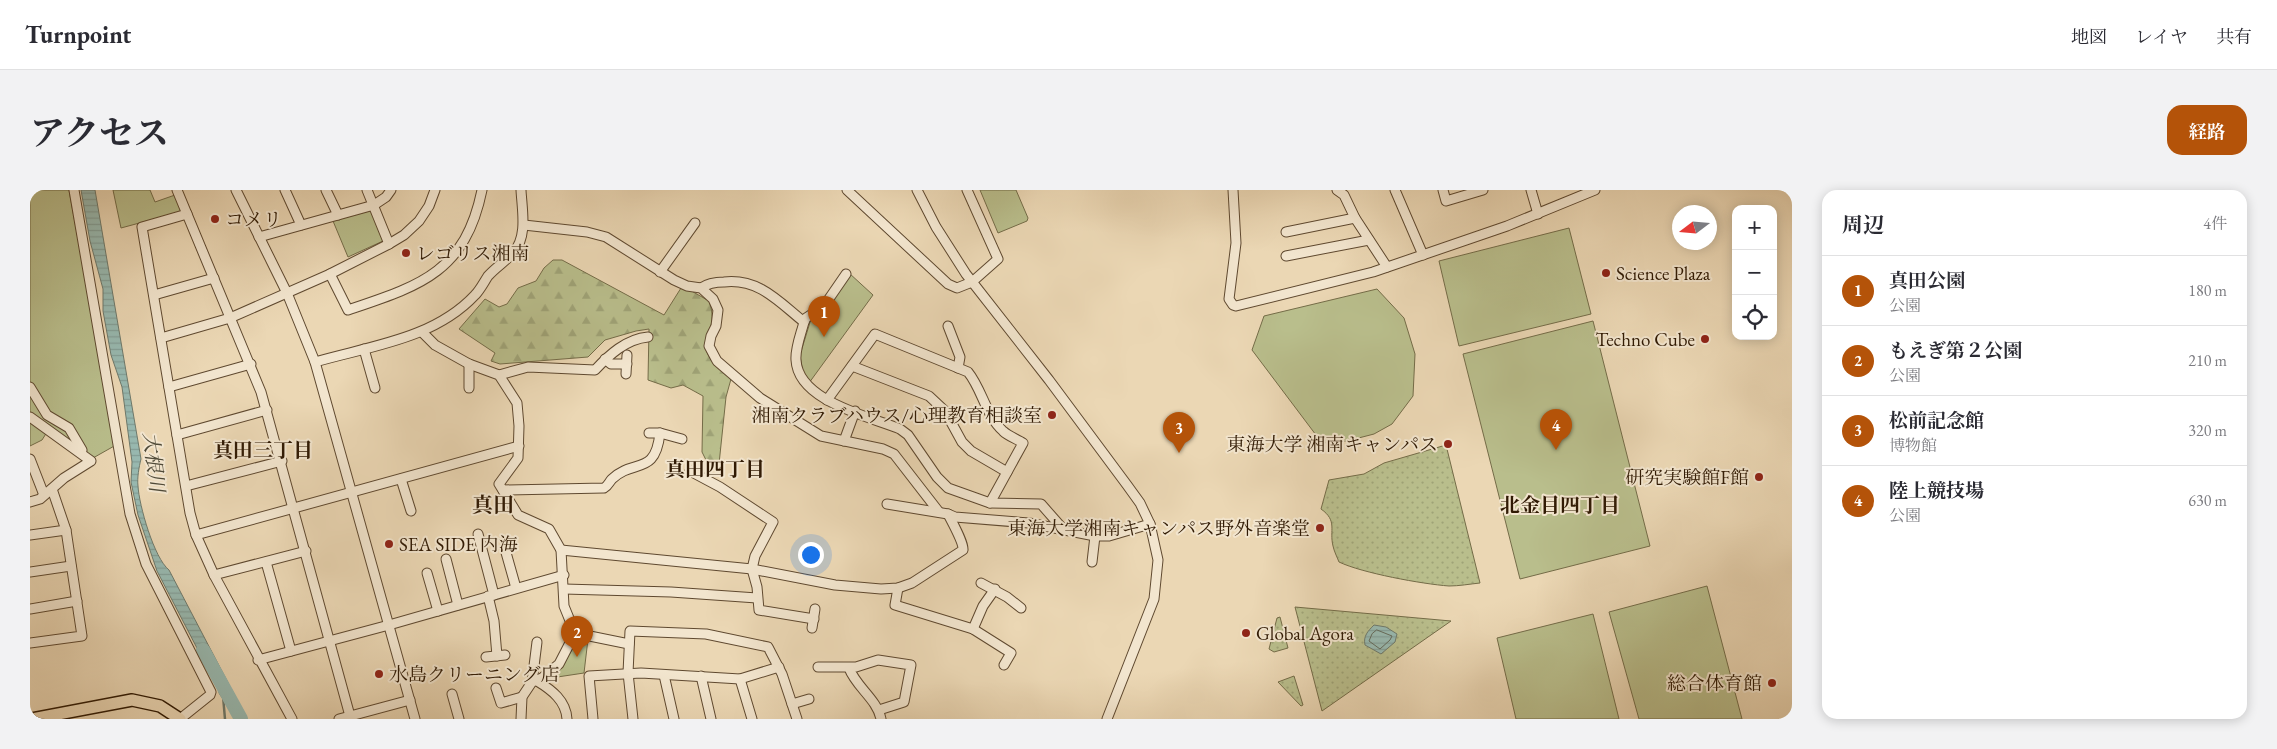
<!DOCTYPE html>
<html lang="ja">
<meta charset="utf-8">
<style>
:root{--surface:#fff;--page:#f2f2f3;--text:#2b2b33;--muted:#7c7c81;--line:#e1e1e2;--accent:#b45309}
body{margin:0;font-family:"EB Garamond","Noto Serif JP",serif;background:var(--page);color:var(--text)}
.controls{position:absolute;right:15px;top:15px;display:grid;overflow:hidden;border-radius:10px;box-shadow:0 2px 12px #0003}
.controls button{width:45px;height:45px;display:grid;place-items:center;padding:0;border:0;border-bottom:1px solid var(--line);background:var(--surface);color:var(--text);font:25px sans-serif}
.compass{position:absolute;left:1642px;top:15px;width:45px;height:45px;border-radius:50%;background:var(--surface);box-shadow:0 2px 12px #0003;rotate:254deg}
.you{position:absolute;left:780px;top:364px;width:18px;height:18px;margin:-12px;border:4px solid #fff;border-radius:50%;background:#1a73e8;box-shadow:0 0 0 8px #1a73e833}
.badge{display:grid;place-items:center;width:32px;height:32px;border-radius:50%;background:var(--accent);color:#fff;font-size:16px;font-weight:700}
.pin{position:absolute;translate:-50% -41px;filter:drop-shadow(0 1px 2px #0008)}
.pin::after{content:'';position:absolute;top:26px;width:18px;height:15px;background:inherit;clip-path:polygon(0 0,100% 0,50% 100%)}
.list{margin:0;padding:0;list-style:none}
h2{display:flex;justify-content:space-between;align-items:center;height:65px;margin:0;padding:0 20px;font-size:21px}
h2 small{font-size:16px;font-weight:400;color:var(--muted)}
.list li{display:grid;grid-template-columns:32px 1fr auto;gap:15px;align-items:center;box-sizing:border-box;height:70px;padding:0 20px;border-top:1px solid var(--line)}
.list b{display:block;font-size:19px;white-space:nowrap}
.list p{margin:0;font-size:16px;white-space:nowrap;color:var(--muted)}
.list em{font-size:16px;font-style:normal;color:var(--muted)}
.icon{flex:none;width:28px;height:28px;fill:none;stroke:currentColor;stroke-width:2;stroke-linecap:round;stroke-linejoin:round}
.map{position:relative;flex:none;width:1762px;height:529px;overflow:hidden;border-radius:15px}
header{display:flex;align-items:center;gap:30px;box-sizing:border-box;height:70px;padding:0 25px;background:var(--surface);border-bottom:1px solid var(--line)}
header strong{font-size:24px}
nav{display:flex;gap:28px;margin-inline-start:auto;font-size:18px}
.intro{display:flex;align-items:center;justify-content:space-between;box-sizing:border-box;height:120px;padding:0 30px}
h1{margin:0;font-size:35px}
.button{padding:12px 22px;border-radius:15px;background:var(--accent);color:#fff;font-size:18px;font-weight:700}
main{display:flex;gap:30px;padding:0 30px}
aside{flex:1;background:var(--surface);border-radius:15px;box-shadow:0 2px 12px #0003}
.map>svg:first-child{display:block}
.grass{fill:url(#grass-dots);stroke:#746c48}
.forest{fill:url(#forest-firs);stroke:#746c48}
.green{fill:#b9be8c;stroke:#746c48}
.water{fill:url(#water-rules);stroke:#6e796b}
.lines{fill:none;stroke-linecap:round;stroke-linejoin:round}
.shore{stroke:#646a5a;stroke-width:1}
.stream{stroke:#6e796b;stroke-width:2.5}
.river{stroke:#98b9b0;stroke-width:14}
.minor-casing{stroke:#5f4930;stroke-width:11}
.major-casing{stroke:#301a04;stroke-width:14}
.minor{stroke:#f2e5ce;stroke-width:9}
.major{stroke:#ebd7b4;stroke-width:11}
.poi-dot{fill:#8f2418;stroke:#f2e5ce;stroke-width:2}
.labels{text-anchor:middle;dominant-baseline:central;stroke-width:4;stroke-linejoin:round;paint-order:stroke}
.poi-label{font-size:19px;fill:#301a04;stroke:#f2e5ce;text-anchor:start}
.neighbourhood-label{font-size:20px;font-weight:bold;fill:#301a04;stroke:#f2e5ce}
.water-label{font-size:20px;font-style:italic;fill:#4f4a38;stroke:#f2e5ce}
.quarter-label{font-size:21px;font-weight:bold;fill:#301a04;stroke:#f2e5ce}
</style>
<header>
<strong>Turnpoint</strong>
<nav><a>地図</a><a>レイヤ</a><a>共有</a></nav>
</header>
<div class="intro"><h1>アクセス</h1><a class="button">経路</a></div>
<main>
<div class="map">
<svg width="1762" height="529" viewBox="0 0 1762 529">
<defs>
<pattern id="grass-dots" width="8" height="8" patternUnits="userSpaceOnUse" patternTransform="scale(1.25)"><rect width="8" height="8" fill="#b9be8c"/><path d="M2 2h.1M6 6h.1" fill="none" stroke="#9fa377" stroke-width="1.8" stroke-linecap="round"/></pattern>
<pattern id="forest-firs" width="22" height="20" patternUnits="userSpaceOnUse" patternTransform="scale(1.25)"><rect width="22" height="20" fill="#b9be8c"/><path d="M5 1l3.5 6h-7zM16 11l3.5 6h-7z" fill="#9fa377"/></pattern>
<pattern id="water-rules" width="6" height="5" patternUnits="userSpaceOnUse" patternTransform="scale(1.25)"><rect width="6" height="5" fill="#98b9b0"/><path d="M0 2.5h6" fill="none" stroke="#839e96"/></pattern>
</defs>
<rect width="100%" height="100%" fill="#ebd7b4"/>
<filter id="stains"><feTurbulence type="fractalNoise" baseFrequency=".004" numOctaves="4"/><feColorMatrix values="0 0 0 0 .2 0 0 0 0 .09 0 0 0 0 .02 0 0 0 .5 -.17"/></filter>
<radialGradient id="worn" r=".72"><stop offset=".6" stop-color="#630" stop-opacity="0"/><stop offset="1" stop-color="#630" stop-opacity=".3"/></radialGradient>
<!-- grass -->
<g class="grass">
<path d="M1416 255 1450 393C1440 394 1429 396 1419 396 1392 394 1332 383 1309 372 1307 367 1304 361 1303 356 1299 340 1308 331 1291 319L1299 290 1334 284 1354 273Z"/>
<path d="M1265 417 1421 431 1292 521Z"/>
<path d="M1250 427 1258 458 1244 462 1239 459 1247 428Z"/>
<path d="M1264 486 1273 515 1271 516 1248 492Z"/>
</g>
<!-- forest -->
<path class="forest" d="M523 70H532L634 125 651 98 658 99 679 111C693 150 651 149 701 189L696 207 689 274 676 270 672 262 673 206 653 195 641 198 618 190 619 139 606 141 575 150 558 167 470 174 461 171 465 163 429 139 455 109 469 117 477 114 488 98 506 91 514 78Z"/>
<!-- green -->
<g class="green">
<path d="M0 0H39L86 255 63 268 0 227Z"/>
<path d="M83 0H120L125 12 145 5 151 20 150 22 91 38Z"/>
<path d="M950 0H986L998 28 997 31 968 43Z"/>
<path d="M339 21 342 22 353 51 318 67 303 31Z"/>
<path d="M1539 38 1561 124 1429 156 1409 71Z"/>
<path d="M819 83 843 105 779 193 772 179 770 165 781 129Z"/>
<path d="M1347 99 1374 128 1385 164 1383 206 1362 234 1344 244 1317 251 1292 253 1222 160 1234 126Z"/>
<path d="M1563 131 1620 356 1490 389 1433 164Z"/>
<path d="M0 231 17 242 12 250 0 256Z"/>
<path d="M1677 396 1712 529H1609L1579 422Z"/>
<path d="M1563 424 1589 529H1486L1467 448Z"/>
<path d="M548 447 558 449 554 483 514 489C530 477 541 466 548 447Z"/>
</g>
<!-- water -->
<g class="water">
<path d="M51 0H65L111 269C109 277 107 288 108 296 109 315 124 368 139 380L217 529H206L189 503 190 490 174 463 169 462 127 381 108 325 101 292 102 272 92 197 81 165 73 121V99L60 51Z"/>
<path d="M1344 435 1356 437 1367 444 1365 452 1351 464 1335 455C1333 446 1338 441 1344 435Z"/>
</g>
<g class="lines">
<!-- shore -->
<path class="shore" d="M1347 440 1362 446 1360 450 1350 459 1339 451 1342 444Z"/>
<!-- stream -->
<path class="stream" d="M193 506 195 529"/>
<!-- river -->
<path class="river" d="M173 460 211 529"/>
<defs>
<g id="minor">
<path d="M44 0 100 324 116 374 181 502 180 505 150 529"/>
<path d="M147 0 231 202 320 526"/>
<path d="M206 0 257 103 285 172 385 529"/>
<path d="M255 0 271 35"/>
<path d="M296 0 308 25"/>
<path d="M337 0 359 54"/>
<path d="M817 0 918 94 927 98 942 92 968 69 937 0"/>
<path d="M887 0 906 37 936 84 1019 190 1097 295 1110 313 1120 334 1128 370 1124 409 1077 529"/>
<path d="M1203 0 1206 53 1199 109 1203 115 1206 116 1343 82 1477 36 1565 0"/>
<path d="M1307 0 1314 5 1325 28 1357 77"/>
<path d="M1365 0 1393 65"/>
<path d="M1413 0 1416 11 1453 0"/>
<path d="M1501 0 1508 24"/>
<path d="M157 24 112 37 160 323 166 345 184 385 262 529"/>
<path d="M494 35 557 42 576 47 644 90 657 96 671 98 683 109 688 120 686 136 681 146 679 156 687 171 730 208 791 246 853 259 864 264 909 322"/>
<path d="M1256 42 1325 28"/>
<path d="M229 47 344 15 356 7 361 0"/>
<path d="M1256 66 1339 50"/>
<path d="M630 82 665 33"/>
<path d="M300 84 318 120C389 96 435 83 452 0"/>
<path d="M816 84 794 116 776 128 774 132C771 144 765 158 766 170 768 211 838 226 870 239L878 245 907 287 918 298 960 313 1011 314 1033 339"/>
<path d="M671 98C678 93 685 92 694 92 729 88 749 112 774 132"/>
<path d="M124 105 184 88"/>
<path d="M918 136 930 167 928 178"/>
<path d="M392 142 405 155 439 174 469 185 487 213 489 236 488 268 469 294 488 325 519 339 531 360 534 416 545 443 529 474 512 488 502 492 492 507 491 529"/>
<path d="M131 148 200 128 300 84 359 54 374 45 389 31 399 16 405 0"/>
<path d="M334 159 345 198"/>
<path d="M575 169 581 174H597"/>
<path d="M285 172C340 156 404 149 445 105 450 100 454 92 458 86 466 77 476 71 483 63 498 47 492 20 491 0"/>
<path d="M822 176 899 206 915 221 932 252 941 261 977 282"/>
<path d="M596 184 597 165"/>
<path d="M469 185 498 177 565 180C579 165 596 149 618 147"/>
<path d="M0 197 17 225 39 238 52 260 51 262"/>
<path d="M139 197 221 174"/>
<path d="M439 198V174"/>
<path d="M797 210 845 144 938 182C952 199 956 226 973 241 978 246 987 249 993 253L960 313"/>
<path d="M0 227 61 271 34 288 10 309 0 312"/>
<path d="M619 243H630L652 249"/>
<path d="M147 245 237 220"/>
<path d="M814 251 825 221"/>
<path d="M0 269 14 305"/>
<path d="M660 281 690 297 743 332 725 366 722 379 727 397 729 420 784 429"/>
<path d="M371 289 381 321"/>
<path d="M156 296 252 271"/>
<path d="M473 300 574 298C578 296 579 292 582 289 604 268 625 287 630 243"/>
<path d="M857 314 918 324 925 327 999 333 1065 346H1079L1120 334"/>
<path d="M448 344 464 405"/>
<path d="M0 345 36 340"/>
<path d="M166 345 489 256"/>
<path d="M475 359 486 398"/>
<path d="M531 360 722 379 805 395 851 399 868 398 882 393 933 360C934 353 922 332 918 324"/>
<path d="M416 369 428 415"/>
<path d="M236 372 261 461"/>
<path d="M1062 372 1065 346"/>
<path d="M0 382 41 376"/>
<path d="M397 383 408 421"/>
<path d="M184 385 276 361"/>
<path d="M951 393 977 407 991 418"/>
<path d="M868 398 865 415 943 439 981 463 974 475"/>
<path d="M534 399 641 402 727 408"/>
<path d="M458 406 464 431 467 466"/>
<path d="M0 419 47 411"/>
<path d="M782 438 785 419"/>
<path d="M943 439 953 416 965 399"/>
<path d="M545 443 599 454"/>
<path d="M0 453 52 446 36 340 22 299"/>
<path d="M456 467 475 465"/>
<path d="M228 470 359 435 534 385"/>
<path d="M788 477H826L848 470 881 475 874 512 849 520"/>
<path d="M819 478C826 497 847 509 851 529"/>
<path d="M634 485 644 529"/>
<path d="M671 486 681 529"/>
<path d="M710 489 722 529"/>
<path d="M507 491C522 500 536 511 537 529"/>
<path d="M502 492 507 452"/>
<path d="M466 498 471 513 492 507"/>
<path d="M422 504 429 529"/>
<path d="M762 514 779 509"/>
<path d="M309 529 380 510"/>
<path d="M563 529 559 486 611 483 710 489 749 477"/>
<path d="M603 529 598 483 600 441 676 444 738 457 752 484 767 529"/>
</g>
<path id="major" d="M2 529 102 510 130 516 150 529"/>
</defs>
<!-- minor casing -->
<use href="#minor" class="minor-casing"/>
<!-- major casing -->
<use href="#major" class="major-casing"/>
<!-- minor -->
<use href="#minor" class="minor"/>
<!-- major -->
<use href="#major" class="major"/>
</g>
<!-- markers -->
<g class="poi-dot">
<circle cx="185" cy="29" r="5"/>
<circle cx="376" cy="63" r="5"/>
<circle cx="1576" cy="83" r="5"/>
<circle cx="1675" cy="149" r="5"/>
<circle cx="1022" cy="225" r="5"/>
<circle cx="1418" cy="254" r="5"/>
<circle cx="1729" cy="287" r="5"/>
<circle cx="1290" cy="338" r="5"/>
<circle cx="359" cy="354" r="5"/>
<circle cx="1216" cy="443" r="5"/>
<circle cx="349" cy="484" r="5"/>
<circle cx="1742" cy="493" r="5"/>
</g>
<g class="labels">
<!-- poi labels -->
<g class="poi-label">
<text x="195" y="29">コメリ</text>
<text x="386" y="63">レゴリス湘南</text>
<text x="1586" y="83">Science Plaza</text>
<text x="1665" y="149" text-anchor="end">Techno Cube</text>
<text x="1012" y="225" text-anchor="end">湘南クラブハウス/心理教育相談室</text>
<text x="1408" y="254" text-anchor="end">東海大学 湘南キャンパス</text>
<text x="1719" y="287" text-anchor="end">研究実験館F館</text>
<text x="1280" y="338" text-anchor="end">東海大学湘南キャンパス野外音楽堂</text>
<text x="369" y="354">SEA SIDE 内海</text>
<text x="1226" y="443">Global Agora</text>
<text x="359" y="484">水島クリーニング店</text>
<text x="1732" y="493" text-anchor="end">総合体育館</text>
</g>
<!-- neighbourhood labels -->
<g class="neighbourhood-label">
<text x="233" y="260">真田三丁目</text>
<text x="685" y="279">真田四丁目</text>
<text x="1530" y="315">北金目四丁目</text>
</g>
<!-- water labels -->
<g class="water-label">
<text transform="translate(124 272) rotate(83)">大根川</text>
</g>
<!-- quarter labels -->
<g class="quarter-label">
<text x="463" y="314">真田</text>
</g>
</g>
<rect width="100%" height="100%" filter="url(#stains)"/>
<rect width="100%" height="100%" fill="url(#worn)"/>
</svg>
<div class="controls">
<button>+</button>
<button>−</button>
<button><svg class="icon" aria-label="locate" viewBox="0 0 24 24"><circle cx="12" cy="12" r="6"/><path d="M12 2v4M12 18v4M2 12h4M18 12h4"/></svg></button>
</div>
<svg class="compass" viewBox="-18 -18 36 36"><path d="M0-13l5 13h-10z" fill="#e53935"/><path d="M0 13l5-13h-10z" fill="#7c7c81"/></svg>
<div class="you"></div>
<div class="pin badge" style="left:794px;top:147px">1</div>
<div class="pin badge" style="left:547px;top:467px">2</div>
<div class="pin badge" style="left:1149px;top:263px">3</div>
<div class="pin badge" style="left:1526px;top:260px">4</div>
</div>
<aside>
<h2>周辺<small>4件</small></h2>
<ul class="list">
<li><span class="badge">1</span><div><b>真田公園</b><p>公園</p></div><em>180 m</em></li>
<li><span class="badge">2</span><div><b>もえぎ第２公園</b><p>公園</p></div><em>210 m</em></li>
<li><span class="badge">3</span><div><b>松前記念館</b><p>博物館</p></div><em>320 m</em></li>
<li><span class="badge">4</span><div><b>陸上競技場</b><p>公園</p></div><em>630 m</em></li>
</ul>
</aside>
</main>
